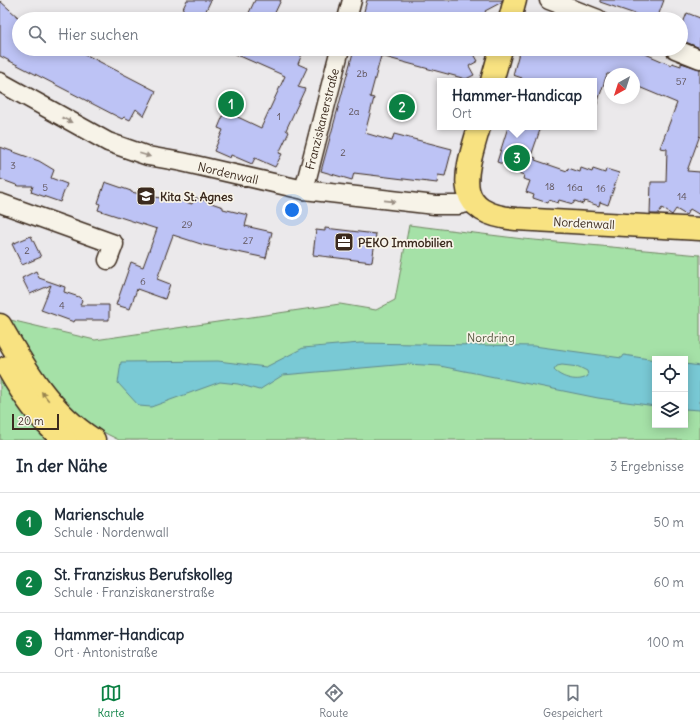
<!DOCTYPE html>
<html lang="de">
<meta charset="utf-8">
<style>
:root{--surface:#fff;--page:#f6f6f7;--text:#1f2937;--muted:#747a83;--line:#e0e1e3;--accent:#0b8043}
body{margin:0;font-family:Delius,sans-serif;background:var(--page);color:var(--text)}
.controls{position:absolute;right:12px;bottom:12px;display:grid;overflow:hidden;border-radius:0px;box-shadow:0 2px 10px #0003}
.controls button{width:36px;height:36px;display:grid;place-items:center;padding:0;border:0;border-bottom:1px solid var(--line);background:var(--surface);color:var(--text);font:20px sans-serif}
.compass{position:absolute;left:604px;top:68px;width:36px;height:36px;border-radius:50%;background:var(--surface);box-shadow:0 2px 10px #0003;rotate:219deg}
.scale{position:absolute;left:12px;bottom:10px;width:47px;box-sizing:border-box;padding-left:4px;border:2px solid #3b2a1e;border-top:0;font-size:11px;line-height:14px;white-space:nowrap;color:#3b2a1e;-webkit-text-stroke:3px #f7f3e8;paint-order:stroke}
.you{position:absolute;left:292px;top:210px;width:14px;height:14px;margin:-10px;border:3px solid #fff;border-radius:50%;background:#1a73e8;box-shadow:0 0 0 6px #1a73e833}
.badge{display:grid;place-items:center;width:26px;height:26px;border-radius:50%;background:var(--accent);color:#fff;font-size:13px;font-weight:700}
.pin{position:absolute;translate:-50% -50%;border:2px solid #fff;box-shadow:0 1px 4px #0006}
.popup{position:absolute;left:437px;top:78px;width:160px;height:52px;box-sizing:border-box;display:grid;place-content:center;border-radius:0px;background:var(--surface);filter:drop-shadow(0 1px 3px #0005);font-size:13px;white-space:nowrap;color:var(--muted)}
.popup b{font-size:15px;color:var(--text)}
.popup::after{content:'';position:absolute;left:50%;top:100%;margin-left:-8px;border:8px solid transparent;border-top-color:var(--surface)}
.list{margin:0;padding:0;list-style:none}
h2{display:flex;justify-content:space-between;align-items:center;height:52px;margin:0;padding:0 16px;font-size:17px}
h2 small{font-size:13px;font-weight:400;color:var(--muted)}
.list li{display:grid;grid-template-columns:26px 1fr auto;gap:12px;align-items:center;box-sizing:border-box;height:60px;padding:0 16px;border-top:1px solid var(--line)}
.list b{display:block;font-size:15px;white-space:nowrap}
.list p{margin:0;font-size:13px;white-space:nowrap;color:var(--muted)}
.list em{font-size:13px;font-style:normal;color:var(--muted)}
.icon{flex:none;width:22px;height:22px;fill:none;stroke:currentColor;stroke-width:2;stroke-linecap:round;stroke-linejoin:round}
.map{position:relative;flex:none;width:700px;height:440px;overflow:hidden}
.search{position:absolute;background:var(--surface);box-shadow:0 2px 10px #0003;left:12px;right:12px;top:12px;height:44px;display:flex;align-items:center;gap:10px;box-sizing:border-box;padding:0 14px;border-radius:22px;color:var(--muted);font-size:15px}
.sheet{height:232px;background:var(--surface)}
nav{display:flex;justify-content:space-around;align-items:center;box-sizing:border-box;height:56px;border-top:1px solid var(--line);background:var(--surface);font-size:11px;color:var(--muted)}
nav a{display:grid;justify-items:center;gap:2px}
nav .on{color:var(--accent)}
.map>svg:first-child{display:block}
.green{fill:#a5e1a7;stroke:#708662;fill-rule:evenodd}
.water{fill:#79c9d5;stroke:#60898c;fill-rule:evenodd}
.building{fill:#bdc3f5;stroke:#3b2a1e}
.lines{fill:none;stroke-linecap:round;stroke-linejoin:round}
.minor-casing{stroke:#3b2a1e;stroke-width:21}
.major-casing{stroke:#3b2a1e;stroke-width:25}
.minor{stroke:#f7f3e8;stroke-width:18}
.major{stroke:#f8e281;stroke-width:22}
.oneway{fill:#998e83}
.oneway2{fill:#9a8650}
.labels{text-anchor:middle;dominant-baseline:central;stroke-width:3.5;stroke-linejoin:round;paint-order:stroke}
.number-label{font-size:10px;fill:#5c5054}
.street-label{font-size:12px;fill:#3b2a1e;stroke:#f7f3e8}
.poi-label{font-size:12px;font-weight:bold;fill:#3b2a1e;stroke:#f7f3e8;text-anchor:start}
.park-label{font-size:12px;fill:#565840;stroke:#f7f3e8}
</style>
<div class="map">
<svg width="700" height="440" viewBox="0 0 700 440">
<rect width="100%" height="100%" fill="#ebe9eb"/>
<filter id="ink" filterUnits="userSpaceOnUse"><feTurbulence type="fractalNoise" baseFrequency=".025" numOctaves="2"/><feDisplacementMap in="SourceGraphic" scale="8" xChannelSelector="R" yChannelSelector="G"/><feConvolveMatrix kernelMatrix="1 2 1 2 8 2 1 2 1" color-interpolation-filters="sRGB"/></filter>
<g filter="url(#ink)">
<!-- green -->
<g class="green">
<path d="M409 225 523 239 700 255V440H119C89 426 62 406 42 380 27 361 15 339 2 318L95 340 340 304 376 310 395 300ZM655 359H685V425H655Z"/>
<path d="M0 374 19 407 45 440H0Z"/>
</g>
<!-- water -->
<g class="water">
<path d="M360 343 534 346 622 358 624 355 655 360V406L598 398 440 366 407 364 283 375 259 390 238 384 220 382 151 407 139 406 118 383 121 362 218 361 266 367 303 348ZM562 365 579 367 587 371 588 376C579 383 561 378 554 370L557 366Z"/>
<path d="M685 364 700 366V410L685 409Z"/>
</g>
<!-- building -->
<g class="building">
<path d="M187 0H211L202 19H178Z"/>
<path d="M255 0H281L272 19H246Z"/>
<path d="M367 0H502V2L485 11 489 19H362Z"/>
<path d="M600 0H664L657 19H641V16L600 2Z"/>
<path d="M0 1 19 18V49H75L156 91 144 116 136 109 130 120 124 117 122 119 0 56Z"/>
<path d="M687 13 700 18V48L681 40V28Z"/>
<path d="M224 49H290L302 54 298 64 307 68 298 87 305 89 286 130 289 132 279 153 282 154 275 167 255 158 252 164 231 155 230 158 214 151 223 130 218 128 225 111 261 128 285 76Z"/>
<path d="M354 49H471L478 61 469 66 474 75 466 79 381 56 370 97 374 98 365 133 392 141 394 134 452 149 445 176 438 175 437 183 354 173 352 180 321 171Z"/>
<path d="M520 49H634L671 65 672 63 681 66V63L700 69V135L687 171 700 172V215L690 209 686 215 676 209 672 215 662 208 658 214H650L651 182H666L667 149 660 148 677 103 634 85V74H607L596 107H594V81H521L522 78 513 75Z"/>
<path d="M508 127H541L531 156 536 158 535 160 567 171 568 168 580 172 581 168 592 172 593 169 605 173 606 169 619 173 608 205 600 202 599 206 584 201 583 204 575 201 573 204 559 200 558 203 549 200 548 203 533 198 534 195 526 192 530 181 523 179 524 175 510 170 511 167 497 162Z"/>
<path d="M0 147 39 161 54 170 51 178 67 184 60 202 31 192 33 186H19L0 179Z"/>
<path d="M105 182 131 191V192L165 199V196L192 204 194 197 223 207V209L248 215 245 226 272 232 266 258 204 245 173 235 157 279 170 284 165 299 137 289 130 309 116 305 131 262 143 267 157 229 98 210 100 204 98 203Z"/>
<path d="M325 228 376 234 372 262 313 255 316 230 325 231Z"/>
<path d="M31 236 41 257 22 265 12 244Z"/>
<path d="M36 271 39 278 65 287 64 292 79 297 82 300 80 305H109V320H75L74 322 41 310 51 285 30 294 22 278Z"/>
</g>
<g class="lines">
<defs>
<g id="minor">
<path d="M549 0 598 19"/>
<path d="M347 19 352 0"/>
<path d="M675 49 700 59"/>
<path d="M0 82 108 142 148 156 182 162 304 190 435 205H458L473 202"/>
<path d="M304 190 340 49"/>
<path d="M0 203 114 244 108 260"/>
</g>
<g id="major">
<path d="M510 19 515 0"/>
<path d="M492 81 501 49"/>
<path d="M479 127C465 175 451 213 516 219L700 229"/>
<path d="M0 325C25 369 51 413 94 440"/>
<path d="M7 367C22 393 40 422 65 440"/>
</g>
</defs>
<!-- minor casing -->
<use href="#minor" class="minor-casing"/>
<!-- major casing -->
<use href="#major" class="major-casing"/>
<!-- minor -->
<use href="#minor" class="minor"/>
<!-- major -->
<use href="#major" class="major"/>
</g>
<!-- one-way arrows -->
<defs><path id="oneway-solid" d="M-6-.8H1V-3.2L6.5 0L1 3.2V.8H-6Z"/></defs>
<g class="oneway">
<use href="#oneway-solid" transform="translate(67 120) rotate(28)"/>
<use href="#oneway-solid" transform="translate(145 155) rotate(18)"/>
<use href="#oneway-solid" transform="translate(390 201) rotate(6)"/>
</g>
<use class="oneway2" href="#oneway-solid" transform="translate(45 396) rotate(-129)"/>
</g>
<!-- icons -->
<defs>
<symbol id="school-square" viewBox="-11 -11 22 22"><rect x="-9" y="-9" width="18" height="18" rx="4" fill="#3b2a1e" stroke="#f7f3e8"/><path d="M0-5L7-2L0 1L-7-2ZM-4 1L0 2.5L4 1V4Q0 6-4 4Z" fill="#fff"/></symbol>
<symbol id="office-square" viewBox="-11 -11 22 22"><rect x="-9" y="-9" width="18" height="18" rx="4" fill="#3b2a1e" stroke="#f7f3e8"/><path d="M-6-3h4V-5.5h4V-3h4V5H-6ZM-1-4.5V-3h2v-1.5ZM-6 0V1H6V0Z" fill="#fff"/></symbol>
</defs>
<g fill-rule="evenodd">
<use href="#school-square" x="135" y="185" width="22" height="22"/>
<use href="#office-square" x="333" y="231" width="22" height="22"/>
</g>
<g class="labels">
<!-- number labels -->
<g class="number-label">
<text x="362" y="73">2b</text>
<text x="681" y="81">57</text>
<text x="354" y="111">2a</text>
<text x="279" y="116">1</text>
<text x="343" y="152">2</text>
<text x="13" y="165">3</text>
<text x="550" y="186">18</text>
<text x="45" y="187">5</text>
<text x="575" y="187">16a</text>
<text x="601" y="188">16</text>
<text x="682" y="196">14</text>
<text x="187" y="224">29</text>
<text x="248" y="240">27</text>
<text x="27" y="250">2</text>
<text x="143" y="281">6</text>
<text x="62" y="305">4</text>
</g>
<!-- street labels -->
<g class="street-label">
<text transform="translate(322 119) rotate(-76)">Franziskanerstraße</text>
<text transform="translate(228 173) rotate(13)">Nordenwall</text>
<text transform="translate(584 223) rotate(3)">Nordenwall</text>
</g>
<!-- poi labels -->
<g class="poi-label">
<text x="160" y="196">Kita St. Agnes</text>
<text x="358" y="242">PEKO Immobilien</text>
</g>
<!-- park labels -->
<g class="park-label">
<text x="491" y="337">Nordring</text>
</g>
</g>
</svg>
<div class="controls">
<button><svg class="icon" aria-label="locate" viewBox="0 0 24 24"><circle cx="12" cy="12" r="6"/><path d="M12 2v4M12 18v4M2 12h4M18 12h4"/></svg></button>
<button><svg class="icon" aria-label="layers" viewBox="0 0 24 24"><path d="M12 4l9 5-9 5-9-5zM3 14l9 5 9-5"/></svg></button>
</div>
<svg class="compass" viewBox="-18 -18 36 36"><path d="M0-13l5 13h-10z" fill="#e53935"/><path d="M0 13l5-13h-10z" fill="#747a83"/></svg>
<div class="scale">20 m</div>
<div class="you"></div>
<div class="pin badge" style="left:231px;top:104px">1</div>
<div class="pin badge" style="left:402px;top:107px">2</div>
<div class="pin badge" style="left:517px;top:158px">3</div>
<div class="popup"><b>Hammer-Handicap</b>Ort</div>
<div class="search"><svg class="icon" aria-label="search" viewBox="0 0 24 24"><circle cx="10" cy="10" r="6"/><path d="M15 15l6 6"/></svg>Hier suchen</div>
</div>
<section class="sheet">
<h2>In der Nähe<small>3 Ergebnisse</small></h2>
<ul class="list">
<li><span class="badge">1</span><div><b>Marienschule</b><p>Schule · Nordenwall</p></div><em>50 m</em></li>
<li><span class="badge">2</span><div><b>St. Franziskus Berufskolleg</b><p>Schule · Franziskanerstraße</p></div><em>60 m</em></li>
<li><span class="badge">3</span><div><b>Hammer-Handicap</b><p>Ort · Antonistraße</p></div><em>100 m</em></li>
</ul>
</section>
<nav>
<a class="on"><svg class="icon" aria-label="map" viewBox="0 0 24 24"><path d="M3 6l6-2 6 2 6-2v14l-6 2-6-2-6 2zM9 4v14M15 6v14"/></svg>Karte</a>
<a><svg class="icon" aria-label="directions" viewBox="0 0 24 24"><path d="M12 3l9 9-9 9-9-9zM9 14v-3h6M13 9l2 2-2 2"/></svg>Route</a>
<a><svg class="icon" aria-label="saved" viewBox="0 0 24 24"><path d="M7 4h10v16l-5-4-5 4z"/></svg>Gespeichert</a>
</nav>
